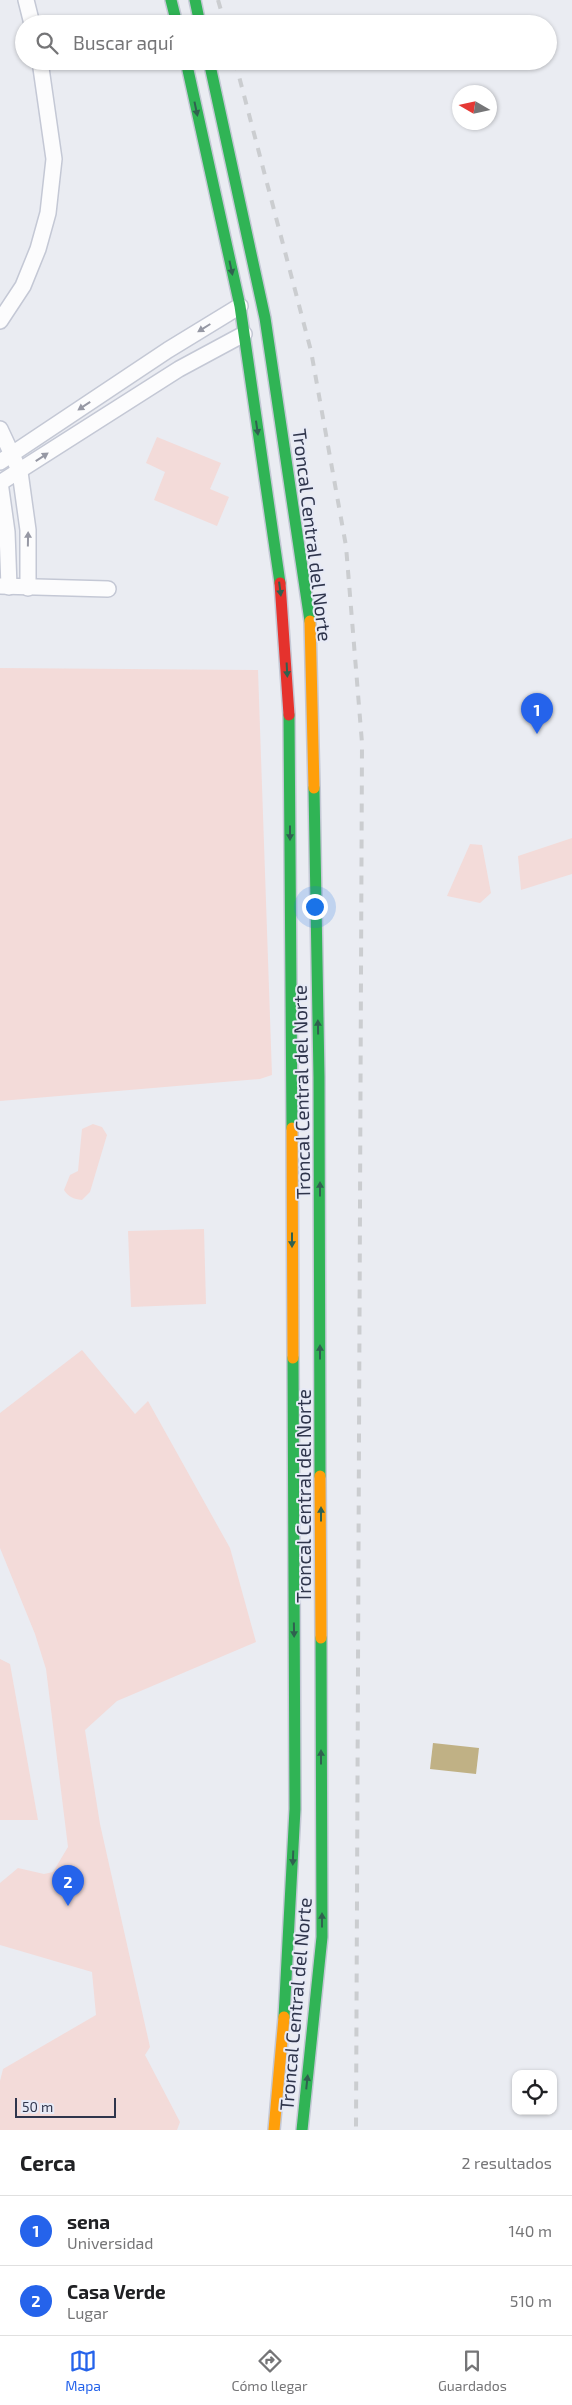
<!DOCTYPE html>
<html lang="es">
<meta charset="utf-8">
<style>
:root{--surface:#fff;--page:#f2f2f2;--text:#202124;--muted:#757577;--line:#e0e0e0;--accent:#2563eb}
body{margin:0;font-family:"Exo 2",sans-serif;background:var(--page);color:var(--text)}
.controls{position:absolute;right:15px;bottom:15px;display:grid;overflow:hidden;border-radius:10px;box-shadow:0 1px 4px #0004}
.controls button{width:45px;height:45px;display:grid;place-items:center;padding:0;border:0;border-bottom:1px solid var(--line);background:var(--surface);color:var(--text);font:25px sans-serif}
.compass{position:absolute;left:452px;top:85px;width:45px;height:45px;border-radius:50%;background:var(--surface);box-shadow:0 1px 4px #0004;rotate:279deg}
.scale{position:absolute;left:15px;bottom:12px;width:101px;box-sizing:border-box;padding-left:5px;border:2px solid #2f354c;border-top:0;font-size:14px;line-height:18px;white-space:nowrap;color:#2f354c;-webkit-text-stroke:4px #e7eaf6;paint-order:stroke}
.you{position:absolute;left:314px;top:906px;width:18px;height:18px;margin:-12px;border:4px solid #fff;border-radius:50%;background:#1a73e8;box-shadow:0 0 0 8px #1a73e833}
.badge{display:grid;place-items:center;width:32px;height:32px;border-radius:50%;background:var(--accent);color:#fff;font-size:16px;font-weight:700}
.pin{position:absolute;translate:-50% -41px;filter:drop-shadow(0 1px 2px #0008)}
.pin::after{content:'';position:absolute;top:26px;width:18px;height:15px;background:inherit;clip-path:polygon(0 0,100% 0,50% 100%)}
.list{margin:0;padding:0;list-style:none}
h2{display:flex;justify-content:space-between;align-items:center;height:65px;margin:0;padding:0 20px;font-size:21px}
h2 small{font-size:16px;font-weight:400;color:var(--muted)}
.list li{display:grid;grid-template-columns:32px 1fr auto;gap:15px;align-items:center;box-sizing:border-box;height:70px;padding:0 20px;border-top:1px solid var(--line)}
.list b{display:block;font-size:19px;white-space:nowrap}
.list p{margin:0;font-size:16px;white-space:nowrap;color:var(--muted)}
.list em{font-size:16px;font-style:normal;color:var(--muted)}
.icon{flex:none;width:28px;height:28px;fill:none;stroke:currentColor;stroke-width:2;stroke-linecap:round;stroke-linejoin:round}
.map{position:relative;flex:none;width:572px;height:2130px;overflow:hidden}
.search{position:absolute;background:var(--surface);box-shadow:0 1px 4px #0004;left:15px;right:15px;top:15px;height:55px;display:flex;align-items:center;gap:12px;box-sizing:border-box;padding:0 18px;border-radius:28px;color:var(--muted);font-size:19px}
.sheet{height:205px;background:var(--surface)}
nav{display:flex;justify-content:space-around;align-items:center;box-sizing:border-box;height:70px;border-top:1px solid var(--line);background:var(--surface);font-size:14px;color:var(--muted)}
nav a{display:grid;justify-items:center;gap:2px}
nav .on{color:var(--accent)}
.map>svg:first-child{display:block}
.green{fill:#f3dbd9}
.water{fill:#c0b185}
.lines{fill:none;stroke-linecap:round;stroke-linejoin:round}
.street-casing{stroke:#c4c8d5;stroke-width:18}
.fast-casing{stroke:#c4c8d5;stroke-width:14}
.slow-casing{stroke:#c4c8d5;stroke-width:14}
.jam-casing{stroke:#c4c8d5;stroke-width:14}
.street{stroke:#fcfcfd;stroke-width:15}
.fast{stroke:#30b455;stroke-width:11}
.slow{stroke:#ff9f0a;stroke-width:11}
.jam{stroke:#e5322d;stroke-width:11}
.rail{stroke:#cbcdd0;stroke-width:4;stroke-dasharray:9 9;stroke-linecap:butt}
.oneway{fill:#2f614f}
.oneway2{fill:#9698a4}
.labels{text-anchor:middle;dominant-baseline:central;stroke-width:4;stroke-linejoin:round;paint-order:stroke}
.street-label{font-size:19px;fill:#2f354c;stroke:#e7eaf6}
</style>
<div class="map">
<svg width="572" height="2130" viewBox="0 0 572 2130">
<rect width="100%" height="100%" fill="#eaecf2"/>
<!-- green -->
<g class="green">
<path d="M157 437 221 463 210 489 229 497 217 526 154 500 165 472 146 463Z"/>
<path d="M0 668 258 670 272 1075 260 1079 0 1101Z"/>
<path d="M572 838V874L521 890 518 856Z"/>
<path d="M470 844 482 845 491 893 480 903 447 896Z"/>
<path d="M93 1124 102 1127 107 1135 90 1192 82 1200C73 1199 69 1197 64 1190L70 1175 78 1171 82 1129Z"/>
<path d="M204 1229 206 1304 131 1307 128 1231Z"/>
<path d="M82 1350 135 1414 148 1401 230 1548 256 1642 117 1701 85 1730 100 1824 150 2047 145 2055 180 2122 177 2130H0V2081L3 2069 96 2015 92 1972 0 1945V1883L18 1868 44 1874 53 1872 68 1847 46 1669 35 1634 0 1548V1413Z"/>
<path d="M0 1659 10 1664 38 1820H0Z"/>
</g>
<!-- water -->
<path class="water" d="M433 1743 479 1748 476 1774 430 1769Z"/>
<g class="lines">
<defs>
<g id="street">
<path d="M26 0 32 24"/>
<path d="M0 321 23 286 38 249 48 213 54 159 40 61"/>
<path d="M0 429 20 472 28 530V588"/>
<path d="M0 462 168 350 240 306"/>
<path d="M0 482 7 532 9 587"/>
<path d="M0 483 179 369 244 334"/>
<path d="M0 586 108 589"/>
</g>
<g id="fast">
<path d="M171 0 177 24"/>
<path d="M195 0 200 24"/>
<path d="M186 61 240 306 280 583"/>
<path d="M209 61 265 318 310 621"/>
<path d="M289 715 292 1128"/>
<path d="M314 788 319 1077 320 1476"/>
<path d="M284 2017 295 1809 293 1358"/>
<path d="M302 2130 322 1937 321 1638"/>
</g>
<g id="slow">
<path d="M310 621 314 788"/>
<path d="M292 1128 293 1358"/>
<path d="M320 1476 321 1638"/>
<path d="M274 2130 284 2017"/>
</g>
<path id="jam" d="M280 583 289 715"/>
</defs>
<!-- street casing -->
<use href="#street" class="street-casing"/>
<!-- fast casing -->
<use href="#fast" class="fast-casing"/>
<!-- slow casing -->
<use href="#slow" class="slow-casing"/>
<!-- jam casing -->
<use href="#jam" class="jam-casing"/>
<!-- street -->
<use href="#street" class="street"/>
<!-- fast -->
<use href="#fast" class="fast"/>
<!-- slow -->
<use href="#slow" class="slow"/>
<!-- jam -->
<use href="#jam" class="jam"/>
<!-- rail -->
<g class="rail">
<path d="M218 0 225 24"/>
<path d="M235 61 311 351 346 546 362 743 356 2130"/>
</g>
</g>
<!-- one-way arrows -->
<defs><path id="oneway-solid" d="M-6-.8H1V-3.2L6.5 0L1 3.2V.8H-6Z" transform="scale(1.25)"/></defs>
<g class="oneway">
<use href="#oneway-solid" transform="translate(196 109) rotate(78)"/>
<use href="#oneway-solid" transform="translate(231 268) rotate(78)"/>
<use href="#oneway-solid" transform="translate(257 428) rotate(82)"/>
<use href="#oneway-solid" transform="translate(280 589) rotate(83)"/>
<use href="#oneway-solid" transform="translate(287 670) rotate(87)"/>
<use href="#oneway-solid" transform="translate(290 833) rotate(90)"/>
<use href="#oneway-solid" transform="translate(318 1027) rotate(-91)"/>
<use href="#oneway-solid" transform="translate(320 1189) rotate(-90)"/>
<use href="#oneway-solid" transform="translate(292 1240) rotate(90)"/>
<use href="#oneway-solid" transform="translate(320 1352) rotate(-90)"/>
<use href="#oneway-solid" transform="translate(321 1514) rotate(-90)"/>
<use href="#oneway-solid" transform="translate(294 1630) rotate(89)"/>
<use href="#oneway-solid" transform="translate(321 1757) rotate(-90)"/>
<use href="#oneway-solid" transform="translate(293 1858) rotate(92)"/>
<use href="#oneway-solid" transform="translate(322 1920) rotate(-90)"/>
<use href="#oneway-solid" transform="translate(307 2082) rotate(-84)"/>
</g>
<g class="oneway2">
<use href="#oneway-solid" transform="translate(204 328) rotate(148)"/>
<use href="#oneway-solid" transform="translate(84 406) rotate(146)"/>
<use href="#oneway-solid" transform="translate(42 457) rotate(-33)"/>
<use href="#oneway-solid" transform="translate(28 539) rotate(-89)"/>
</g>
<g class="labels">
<!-- street labels -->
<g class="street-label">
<text transform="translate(313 535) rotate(83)">Troncal Central del Norte</text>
<text transform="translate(301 1092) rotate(-91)">Troncal Central del Norte</text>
<text transform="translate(303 1496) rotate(-90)">Troncal Central del Norte</text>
<text transform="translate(295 2004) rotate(-85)">Troncal Central del Norte</text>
</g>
</g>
</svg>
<div class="controls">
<button><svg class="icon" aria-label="locate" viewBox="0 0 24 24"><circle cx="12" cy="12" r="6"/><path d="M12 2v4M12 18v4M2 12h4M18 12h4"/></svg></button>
</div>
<svg class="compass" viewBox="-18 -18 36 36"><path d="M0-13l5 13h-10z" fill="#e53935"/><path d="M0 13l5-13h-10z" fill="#757577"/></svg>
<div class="scale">50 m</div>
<div class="you"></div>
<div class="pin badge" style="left:537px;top:734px">1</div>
<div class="pin badge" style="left:68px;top:1906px">2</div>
<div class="search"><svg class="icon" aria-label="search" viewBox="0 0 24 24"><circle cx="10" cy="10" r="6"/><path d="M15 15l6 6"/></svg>Buscar aquí</div>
</div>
<section class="sheet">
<h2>Cerca<small>2 resultados</small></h2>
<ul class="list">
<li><span class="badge">1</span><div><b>sena</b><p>Universidad</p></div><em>140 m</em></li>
<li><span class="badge">2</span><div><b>Casa Verde</b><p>Lugar</p></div><em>510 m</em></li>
</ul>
</section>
<nav>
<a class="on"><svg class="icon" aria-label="map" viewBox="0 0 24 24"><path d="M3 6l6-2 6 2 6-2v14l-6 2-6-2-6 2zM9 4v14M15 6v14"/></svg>Mapa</a>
<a><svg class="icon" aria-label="directions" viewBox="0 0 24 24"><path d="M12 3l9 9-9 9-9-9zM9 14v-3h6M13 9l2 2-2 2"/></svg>Cómo llegar</a>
<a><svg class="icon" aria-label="saved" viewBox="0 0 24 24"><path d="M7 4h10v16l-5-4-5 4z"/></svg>Guardados</a>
</nav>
